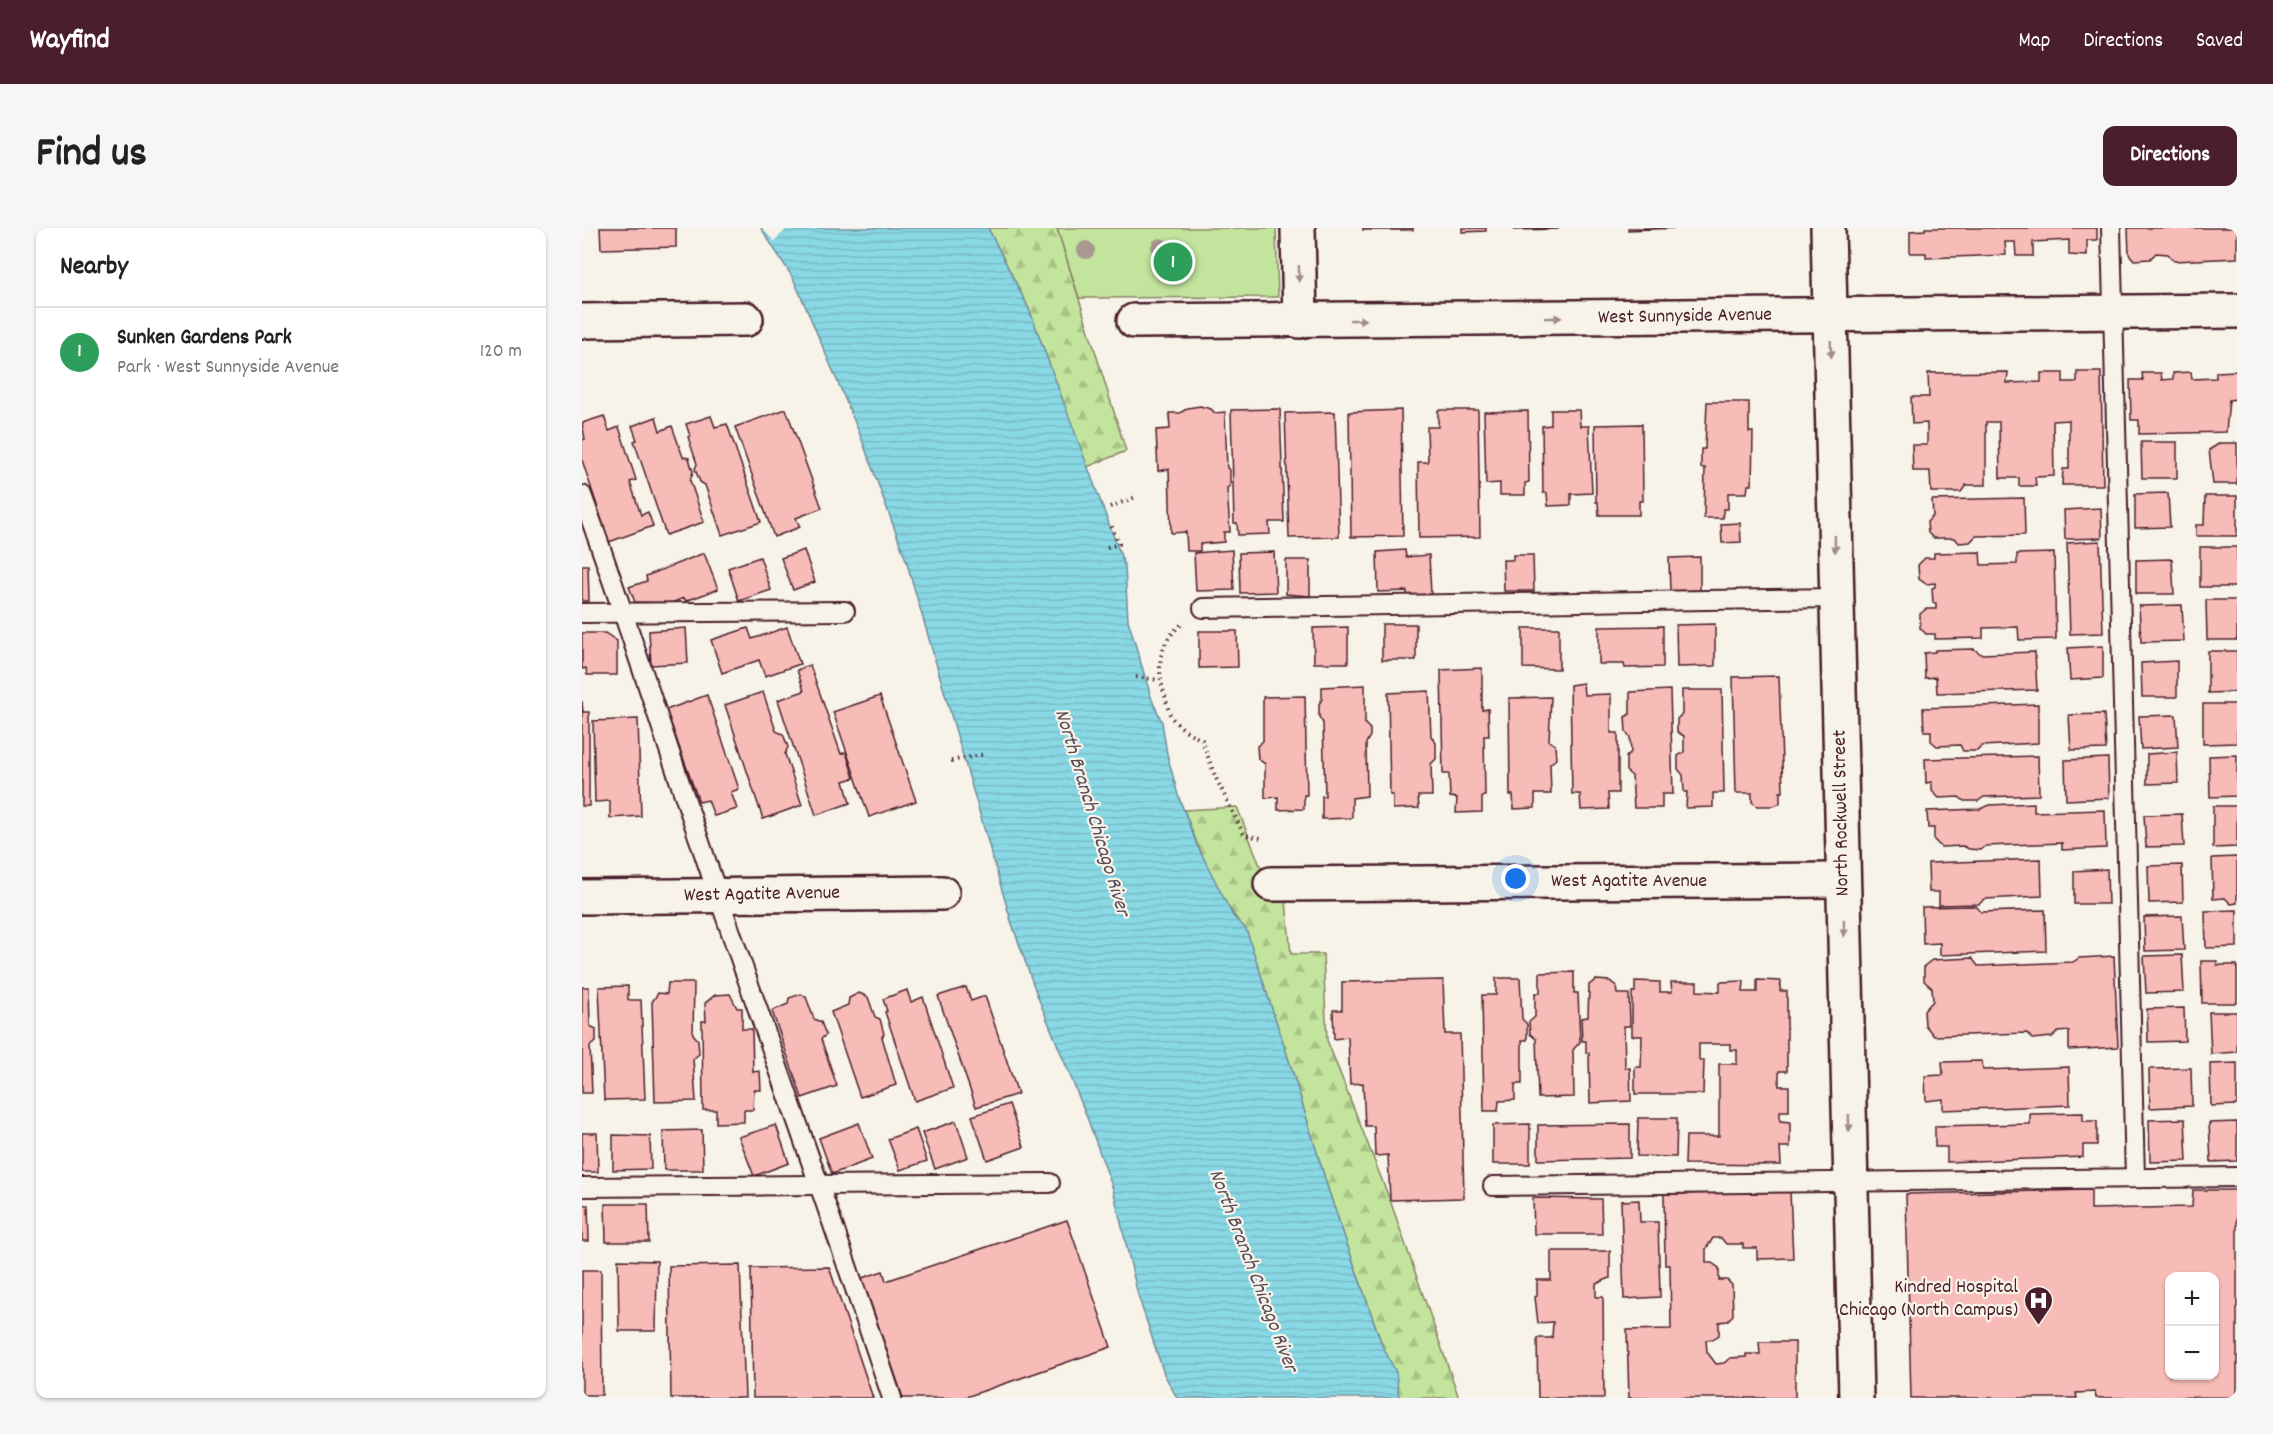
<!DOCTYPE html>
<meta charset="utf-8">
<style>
:root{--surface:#fff;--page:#f6f6f6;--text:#222;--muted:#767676;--line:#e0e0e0;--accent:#4a1f2b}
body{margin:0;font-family:Dekko,sans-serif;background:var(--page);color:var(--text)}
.controls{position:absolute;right:18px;bottom:18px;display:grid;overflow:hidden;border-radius:12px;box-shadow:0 2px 4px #0004}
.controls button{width:54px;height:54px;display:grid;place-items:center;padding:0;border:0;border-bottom:2px solid var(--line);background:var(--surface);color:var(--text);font:30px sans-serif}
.you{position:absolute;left:934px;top:651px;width:21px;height:21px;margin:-15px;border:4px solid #fff;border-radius:50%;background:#1a73e8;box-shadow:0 0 0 9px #1a73e833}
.badge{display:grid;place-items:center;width:39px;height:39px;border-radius:50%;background:var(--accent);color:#fff;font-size:20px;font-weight:700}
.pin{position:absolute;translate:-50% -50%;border:3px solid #fff;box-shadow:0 2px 6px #0006}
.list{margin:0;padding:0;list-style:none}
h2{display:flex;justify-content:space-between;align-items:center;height:78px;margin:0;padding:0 24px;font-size:26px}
h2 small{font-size:20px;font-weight:400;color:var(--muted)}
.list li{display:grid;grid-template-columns:39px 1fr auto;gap:18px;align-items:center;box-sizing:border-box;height:90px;padding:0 24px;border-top:2px solid var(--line)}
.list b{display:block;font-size:22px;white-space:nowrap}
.list p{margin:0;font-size:20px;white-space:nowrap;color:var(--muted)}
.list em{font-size:20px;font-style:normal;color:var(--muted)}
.map{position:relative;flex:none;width:1655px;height:1170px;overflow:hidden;border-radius:12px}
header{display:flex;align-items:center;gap:36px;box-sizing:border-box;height:84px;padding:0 30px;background:var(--accent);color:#fff}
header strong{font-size:28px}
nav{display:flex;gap:33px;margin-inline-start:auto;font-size:21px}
.intro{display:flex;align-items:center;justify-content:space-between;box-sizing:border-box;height:144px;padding:0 36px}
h1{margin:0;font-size:42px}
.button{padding:15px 27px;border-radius:12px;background:var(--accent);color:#fff;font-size:21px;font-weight:700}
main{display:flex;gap:36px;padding:0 36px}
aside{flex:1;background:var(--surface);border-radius:12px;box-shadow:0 2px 4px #0004}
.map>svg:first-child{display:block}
.forest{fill:url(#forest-firs);stroke:#868264;stroke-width:1.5}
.park{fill:#c3e49d;stroke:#868264;stroke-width:1.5}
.water{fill:url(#water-rules);stroke:#708e9b;stroke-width:1.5}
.pier{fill:#f7f3e8}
.building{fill:#f8bcb8;stroke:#4a1f2b;stroke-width:1.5;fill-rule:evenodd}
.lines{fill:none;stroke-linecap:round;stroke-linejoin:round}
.service-casing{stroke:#4a1f2b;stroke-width:22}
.minor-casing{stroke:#4a1f2b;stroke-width:38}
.path{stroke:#4a1f2b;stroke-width:4;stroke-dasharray:1.5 4.5;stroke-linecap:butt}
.service{stroke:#f7f3e8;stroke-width:18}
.minor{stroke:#f7f3e8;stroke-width:33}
.tree{fill:#a89990}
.oneway{fill:#a0898a}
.labels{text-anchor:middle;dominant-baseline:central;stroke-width:4.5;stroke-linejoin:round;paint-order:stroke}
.street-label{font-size:20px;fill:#4a1f2b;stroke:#f7f3e8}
.poi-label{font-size:20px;fill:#4a1f2b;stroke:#f7f3e8;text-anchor:end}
.water-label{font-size:21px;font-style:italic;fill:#5a4d5a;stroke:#f7f3e8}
</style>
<header>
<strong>Wayfind</strong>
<nav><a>Map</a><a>Directions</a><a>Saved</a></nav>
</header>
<div class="intro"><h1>Find us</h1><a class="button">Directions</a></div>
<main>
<aside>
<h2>Nearby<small></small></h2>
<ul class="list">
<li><span class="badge" style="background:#2e9e5b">1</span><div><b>Sunken Gardens Park</b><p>Park · West Sunnyside Avenue</p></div><em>120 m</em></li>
</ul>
</aside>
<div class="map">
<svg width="1655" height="1170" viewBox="0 0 1655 1170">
<defs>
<pattern id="forest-firs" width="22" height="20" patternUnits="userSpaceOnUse" patternTransform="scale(1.5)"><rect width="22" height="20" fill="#c3e49d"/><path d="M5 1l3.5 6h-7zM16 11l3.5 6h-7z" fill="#a9c387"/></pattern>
<pattern id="water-rules" width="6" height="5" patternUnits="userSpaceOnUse" patternTransform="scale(1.5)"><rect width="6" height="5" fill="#89d8e5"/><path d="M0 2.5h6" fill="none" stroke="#78b9c5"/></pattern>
</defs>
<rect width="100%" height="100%" fill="#f7f3e8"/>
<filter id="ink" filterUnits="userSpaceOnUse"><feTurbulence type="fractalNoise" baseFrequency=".0167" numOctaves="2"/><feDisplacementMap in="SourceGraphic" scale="12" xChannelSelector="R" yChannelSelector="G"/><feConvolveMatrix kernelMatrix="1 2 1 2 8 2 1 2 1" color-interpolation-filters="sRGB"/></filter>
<g filter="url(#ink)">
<!-- forest -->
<g class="forest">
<path d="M406 0H475L544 223 505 239 447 81Z"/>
<path d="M655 579 679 640 701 641 709 726H741L745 812 809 975 877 1170H817L813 1144 800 1117 747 964 710 842 664 702C635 671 617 621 602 582Z"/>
</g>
<!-- park -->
<path class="park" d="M475 0H694L696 69 497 70Z"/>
<!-- water -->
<path class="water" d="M179 0H406L447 81 543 339 546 392 570 472 580 494 585 526 596 567 615 617 651 688 664 701 710 842 747 964 800 1117 814 1144 817 1170H595L582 1146 556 1067 531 961 503 884 455 767 429 693 324 332 277 204 228 89 211 50Z"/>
<!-- pier -->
<path class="pier" d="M180 0H206L192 13Z"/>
<!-- building -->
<g class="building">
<path d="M18 0H94V19L19 21Z"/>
<rect x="781" y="0" width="50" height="2"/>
<path d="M880 0H904V3L880 4Z"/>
<path d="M931 0H976V1L932 2Z"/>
<path d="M1046 0H1097L1046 2Z"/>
<path d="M1343 0H1515V12H1505V28L1487 27V12L1451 14V28H1434L1433 14H1423L1424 27 1344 30V25H1328V3L1343 2Z"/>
<path d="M1546 0H1655V30L1592 33 1586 26 1574 25 1568 31 1552 32 1547 26Z"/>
<path d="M1655 143V171L1647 172 1644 204 1557 206V192H1549L1548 152H1561L1560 145H1579L1580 152 1591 151V145L1609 144 1610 151 1634 150V144Z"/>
<path d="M1426 144 1425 155 1459 154V145H1481V154H1495V144H1519L1521 257H1480L1481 241H1487V192L1471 193 1472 248 1453 249 1454 258H1437V250H1418L1417 194H1404V257H1384L1379 264H1349L1348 243H1331L1330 217H1345V195L1330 196 1329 169H1347L1346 145Z"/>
<path d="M1125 174H1167V204H1171L1170 257H1166L1165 265H1146V281H1141V290H1122L1123 240H1119V221H1123Z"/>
<path d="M618 178 629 181 633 185 643 184 645 240 648 242V258L645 260 648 304H642V314L618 316V323H605L604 304 589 305 587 241 576 243 574 202 588 201 587 185H598L606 180Z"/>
<path d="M204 181 240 280 214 290 218 299 192 309 153 199Z"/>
<path d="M698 181 702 294H687L688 306 656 307 655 295H652L649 182Z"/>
<path d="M819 182 821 308 769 309 767 184Z"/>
<path d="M856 182H896L898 309 837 310 836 234H846L845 199H856Z"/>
<path d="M969 182H997L998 198H1007L1010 265 989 266V277L966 278 965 265H961L960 198 969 197Z"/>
<path d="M946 183 947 254 943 255V267H918V255L904 256 902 184Z"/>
<path d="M753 184 757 309 707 310 703 185Z"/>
<path d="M22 188 27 203 37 199 54 252 48 254 59 287 66 284 71 298 27 314 0 232V212L3 211 0 195Z"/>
<path d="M129 188 133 199 145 196 179 294 140 307 123 257 118 254 113 241 115 236 106 209 108 208 104 196Z"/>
<path d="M74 189 78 203 90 198 101 229 107 230 111 244 108 252 122 294 84 307 52 213 55 212 50 198Z"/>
<path d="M1060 196 1061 273H1057V287H1017L1016 274H1014L1013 197Z"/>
<path d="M1559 214H1595V250H1560Z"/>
<path d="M1638 215H1655V256H1631L1627 222Z"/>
<path d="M1586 265 1588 299 1553 300V266Z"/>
<path d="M1623 268H1655V308H1614V297H1622Z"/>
<path d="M1442 270 1443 307 1394 308 1388 314 1377 315 1373 310H1351L1346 305 1345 294 1351 288 1350 272Z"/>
<path d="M1519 280 1520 310 1483 311 1482 282Z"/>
<path d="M1158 295 1159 314 1140 315 1139 296Z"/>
<path d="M1518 313 1521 405 1488 406 1485 315Z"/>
<rect x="1618" y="319" width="37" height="40"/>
<path d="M222 322 233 354 211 362 199 330Z"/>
<path d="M650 322 652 362 614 363 612 325Z"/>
<path d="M823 322 824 329 847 327 849 366 825 368V363L796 364 795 324Z"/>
<path d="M692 324 694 364 658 365 657 325Z"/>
<path d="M1398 324 1399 337 1435 336V326L1472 325 1474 411 1437 412 1436 399 1401 400V410L1353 411V406H1344L1338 400V386L1344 381H1354V375H1351L1350 360 1353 359V355L1344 356 1337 351 1336 337 1343 330H1352V325Z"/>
<path d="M122 325 136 361 104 373 102 370 89 375 53 374 47 359 65 353 64 348Z"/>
<path d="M931 327H951L952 363H922L921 332H931Z"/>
<path d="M178 329 189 362 157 373 146 340Z"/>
<path d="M1118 329V363H1088L1087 330Z"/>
<path d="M1590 331 1592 366H1554V332Z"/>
<path d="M704 332H728V368L704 366Z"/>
<path d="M0 337H6L7 373H0Z"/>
<path d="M1624 372H1655V412H1625Z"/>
<path d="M1600 377 1602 413 1559 414 1557 378Z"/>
<rect x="800" y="396" width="34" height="36"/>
<path d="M1133 396V438L1095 439 1094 397Z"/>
<path d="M1081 398V439L1043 440 1042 436H1017V399Z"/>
<path d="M205 399 218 436 183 448 177 432 140 445 129 412 166 400 170 411Z"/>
<path d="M766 399V435H732L731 400Z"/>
<path d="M104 400 106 435 69 437 67 403Z"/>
<path d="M941 400H977V441L941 440Z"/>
<path d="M617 403H655L656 439 617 440Z"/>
<path d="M0 405H23L35 413V447H5L4 440 0 441Z"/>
<path d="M1521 418V450L1488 452 1486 420Z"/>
<path d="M1392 421 1399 426 1453 424 1455 462 1355 465 1354 449 1343 450 1342 425 1353 424V422Z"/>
<path d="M1626 423H1655V464L1626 465Z"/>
<path d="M1595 433V469H1560L1559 435Z"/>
<path d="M228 437 259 526 264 524 272 550 262 553 268 575 234 587 196 472 222 463 215 442Z"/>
<path d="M900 440V482L906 481 907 508H902L903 568H900V584L874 585 875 570 868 569 867 546H861L859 442Z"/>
<path d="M1197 448 1201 564H1198V575L1192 578H1175L1170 574V565H1154L1151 449Z"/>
<path d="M1001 455 1002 467 1029 466V505H1036V565H1026L1027 581 999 582 998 566H990L988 457Z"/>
<path d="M783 457V496L788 501V508L784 515 785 568 770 570V590L740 591V568H743L741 495 737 489V476L740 471V459Z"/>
<path d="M1088 462 1091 566H1080V580H1052L1050 548 1044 543V529L1049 524 1048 509 1044 504 1043 489 1048 486V464Z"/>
<path d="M1100 462H1140L1142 565H1131V579L1104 580 1105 564H1102L1101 547 1096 541V528L1102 524V508L1095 504V491L1100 486Z"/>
<path d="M847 463 849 508 854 515V531L849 536 850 568H836L837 580 811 581V567H808L806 465Z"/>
<path d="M181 464 194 503 201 506 206 519 203 526 220 577 181 591 143 477Z"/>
<path d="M125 467 157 561 149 564 155 581 132 588 126 572 117 574 84 482Z"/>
<path d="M298 468 334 573 287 589 251 484Z"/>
<path d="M723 468 725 567H722V581L696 582V569L683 570V536L676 531 675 518 681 513V469Z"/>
<path d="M969 469 967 513 973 517 974 531 968 536 969 566H953V580L932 581 931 567H928L927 470Z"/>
<path d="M0 473 1 484H7V578H0Z"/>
<path d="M1456 476V515L1400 518 1395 523H1381L1378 517 1355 518 1349 513V503H1342L1341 480Z"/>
<path d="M1621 476H1655V515L1621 516Z"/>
<path d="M1522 486 1524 521 1489 522 1487 487Z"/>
<path d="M1594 487 1596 519 1559 521 1557 488Z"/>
<path d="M56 491 59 588 28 590V573L13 574 11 493Z"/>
<path d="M1595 524 1596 555 1565 556V526Z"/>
<path d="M1655 527V568L1628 569 1627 528Z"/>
<path d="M1456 528 1457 567 1402 569 1396 573H1382L1377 569 1357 570 1350 563V554L1344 555 1343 531Z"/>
<path d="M1526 530 1527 570 1484 572 1483 532Z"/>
<path d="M1452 575V584L1523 582 1524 620 1480 622V615L1404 618 1398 622 1387 621 1381 618 1359 619 1352 612V600H1346L1345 583 1398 581 1408 577Z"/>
<path d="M1631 578H1655V619L1631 620Z"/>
<path d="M1600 586 1602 618 1564 619 1562 587Z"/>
<path d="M1655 629V675L1649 676 1643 670 1631 671 1630 630Z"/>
<path d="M1459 631 1460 668 1403 671 1397 676 1357 677V664H1347L1346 635Z"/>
<path d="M1600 637 1601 674 1567 675 1566 638Z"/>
<path d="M1525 641 1526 676H1492V643Z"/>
<path d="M1394 678 1399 684 1463 682 1464 723 1358 727V715L1341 716 1340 679Z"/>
<path d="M1655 682V719L1624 720 1623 683Z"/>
<path d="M1600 688 1602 722 1563 723 1562 689Z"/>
<path d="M1600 727 1602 764 1564 765 1562 728Z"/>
<path d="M1532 728 1536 819 1487 822V803L1476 804 1470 809 1450 811 1445 805 1352 808 1343 797 1342 783 1351 773 1350 760 1342 753V738L1350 732 1390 730 1396 738 1491 734 1497 730Z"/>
<path d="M1619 733H1635V737H1655V775H1620Z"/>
<path d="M992 744V765H996L998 814 991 822 992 869 956 870 954 811 948 806 947 794 953 789V765H958V745Z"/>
<path d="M914 750H938L940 791 945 796V812H940V856H933V872L917 873 916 883H902L900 767H914Z"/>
<path d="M861 752 863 806H878L882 970 808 972 806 927 793 928 792 898H783L781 855 768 856 766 809 752 811 751 782H760V754Z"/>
<path d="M1014 752 1028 753 1034 758 1035 766H1047L1048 798H1042L1043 840H1048L1049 873 1008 875 1007 825H1004V813H1000L999 790 1006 789 1007 757Z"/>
<path d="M1175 752 1199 753 1198 763H1205V843H1197V858H1207V883H1198V893L1208 894V919H1198L1199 937 1103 936 1104 908H1137V836H1155V822H1148V816H1117V832H1122L1121 866H1053V839H1059L1060 808H1050V764H1053V753L1078 754V764H1090L1089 754H1115V763L1138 764V754L1162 753 1161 764H1175Z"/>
<path d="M86 755H112L111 806 116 812 117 826 111 831 114 873 73 874 70 774 76 765 85 766Z"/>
<path d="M46 758V772H59L63 871 22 872 17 759Z"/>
<path d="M0 759H7L8 798 14 801V814L8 818 10 865H0Z"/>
<path d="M384 759 389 773 403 768 436 866 394 879 356 768Z"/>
<path d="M325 762 329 774 341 769 371 860 333 873 303 784 305 783 301 771Z"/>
<path d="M277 765 286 769 293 789 298 791 302 806 300 809 314 857 278 869 249 784 266 777 267 770Z"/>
<path d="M148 766 155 780H160V801H170L171 844 178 843 179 862H172L171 882H162V894L134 895V882H121L120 793H124L123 775 133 767Z"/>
<path d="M219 766 224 769 232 791 239 794 244 807 239 811 255 858 220 870 190 783 206 776 207 770Z"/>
<path d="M1602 780 1603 813 1566 814 1565 781Z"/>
<path d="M1627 784H1655V824L1629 826Z"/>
<path d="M1400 833 1401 842 1487 839 1488 877 1361 882V871L1344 873 1343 848 1361 847 1360 834Z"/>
<path d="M1655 835V877L1629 878 1628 836Z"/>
<path d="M1609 840 1610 878 1568 880 1567 841Z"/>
<path d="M427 876 442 919 405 932 390 888Z"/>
<path d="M1501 885V893H1515V917H1501V929L1365 934V919H1353V898L1448 896V886Z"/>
<path d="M1056 890H1095L1094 929 1055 928Z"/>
<path d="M1603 891 1605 933 1568 934 1567 892Z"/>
<path d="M374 893 386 929 353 941 340 905Z"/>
<path d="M1655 894V933L1629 934 1627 895Z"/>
<path d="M277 895 290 931 250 946 237 910Z"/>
<path d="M948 896V936H911V897Z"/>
<path d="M1048 896V930L956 932V897Z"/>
<path d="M194 897 207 935 172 948 157 909Z"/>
<path d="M334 901 345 933 318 942 306 911Z"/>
<path d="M120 902 121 942H82L81 903Z"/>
<path d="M0 905H15L16 944H0Z"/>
<path d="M31 907 68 908 69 941 31 942Z"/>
<path d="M1509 962V981L1610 979 1611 962H1655V1169L1514 1170 1513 1164 1494 1165 1495 1170H1329L1324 966ZM1588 1048H1632V1148H1588Z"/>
<path d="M1208 964 1211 1030 1175 1031V1020H1161V1016H1144L1139 1010H1131L1124 1021V1035H1130L1137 1040V1052H1145L1150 1057 1151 1087 1145 1093 1137 1094V1107L1131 1111 1124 1112 1125 1124 1134 1136 1142 1135 1148 1130 1164 1129V1126H1178L1177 1114H1213V1170H1047L1045 1102 1089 1101 1088 1037H1083L1082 966Z"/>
<path d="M951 970 1019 971 1020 1006H952Z"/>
<path d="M1057 972 1058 994H1076L1078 1069 1042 1071 1039 973Z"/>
<path d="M23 976H66L67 1014H24Z"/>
<path d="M0 977H6L7 1013H0Z"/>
<path d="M485 992 529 1119 381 1170H321L280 1050 301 1043 304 1053Z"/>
<path d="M969 1023H1028V1050L1014 1056V1069H1021L1022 1170H956L955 1110H970L971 1094 956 1095 953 1069 955 1068V1052H969Z"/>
<path d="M36 1032 75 1033 74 1103H37Z"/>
<path d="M158 1037 163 1170H89L87 1038Z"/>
<path d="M247 1039 291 1170H171L169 1040Z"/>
<path d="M0 1042H19L20 1167H0Z"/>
</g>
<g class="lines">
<defs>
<g id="service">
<path d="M1529 0 1553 950"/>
<path d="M0 267C48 400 90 534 136 667 194 835 254 1002 310 1170"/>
<path d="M621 380 1255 370"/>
<path d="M0 385 263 383"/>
<path d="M911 958 1655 949"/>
<path d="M0 959 468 955"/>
</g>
<g id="minor">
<path d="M716 0 718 93"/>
<path d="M1246 0 1274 1170"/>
<path d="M0 93 164 91"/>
<path d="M552 93 1655 83"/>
<path d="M689 656 1261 652"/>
<path d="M0 669 360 665"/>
</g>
</defs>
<!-- service casing -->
<use href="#service" class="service-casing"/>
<!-- minor casing -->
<use href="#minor" class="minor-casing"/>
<!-- path -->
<g class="path">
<path d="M528 279 554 269"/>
<path d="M525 319 537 316 529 297"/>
<path d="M599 397C576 415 574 441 583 468 585 475 586 484 590 490 598 500 609 506 620 512L633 548 662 607 679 610"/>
<path d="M554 449 577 452"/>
<path d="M369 533 404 526"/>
</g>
<!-- service -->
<use href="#service" class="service"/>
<!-- minor -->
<use href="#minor" class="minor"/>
</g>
<!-- trees -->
<g class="tree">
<circle cx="578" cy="19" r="9"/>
<circle cx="504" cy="22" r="9"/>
</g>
<!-- one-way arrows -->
<defs><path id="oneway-solid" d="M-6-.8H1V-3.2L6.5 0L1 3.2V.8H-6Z" transform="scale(1.5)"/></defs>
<g class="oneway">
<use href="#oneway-solid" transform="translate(717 46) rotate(89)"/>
<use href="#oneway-solid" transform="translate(971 90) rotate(-1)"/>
<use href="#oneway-solid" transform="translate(776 92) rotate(-1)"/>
<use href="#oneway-solid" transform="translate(1249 121) rotate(88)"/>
<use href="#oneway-solid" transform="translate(1253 316) rotate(89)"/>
<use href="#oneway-solid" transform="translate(1262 700) rotate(89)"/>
<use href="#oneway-solid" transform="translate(1267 895) rotate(89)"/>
</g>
</g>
<!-- icons -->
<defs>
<symbol id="hospital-pin" viewBox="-11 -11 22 30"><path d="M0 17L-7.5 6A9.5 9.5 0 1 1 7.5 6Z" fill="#4a1f2b" stroke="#f7f3e8"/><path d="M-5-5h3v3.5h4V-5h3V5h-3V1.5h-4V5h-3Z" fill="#fff"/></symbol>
</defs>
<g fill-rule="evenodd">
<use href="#hospital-pin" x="1440" y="1056" width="33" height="45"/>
</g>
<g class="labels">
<!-- street labels -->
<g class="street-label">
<text transform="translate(1103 89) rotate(-1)">West Sunnyside Avenue</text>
<text transform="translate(1260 585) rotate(-91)">North Rockwell Street</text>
<text x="1047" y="654">West Agatite Avenue</text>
<text transform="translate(180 667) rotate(-1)">West Agatite Avenue</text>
</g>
<!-- poi labels -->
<g class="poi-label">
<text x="1436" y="1060">Kindred Hospital<tspan x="1436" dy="23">Chicago (North Campus)</tspan></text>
</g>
<!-- water labels -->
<g class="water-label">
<text transform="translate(509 585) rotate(73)">North Branch Chicago River</text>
<text transform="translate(670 1043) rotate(69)">North Branch Chicago River</text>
</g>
</g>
</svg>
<div class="controls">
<button>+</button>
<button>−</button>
</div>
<div class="you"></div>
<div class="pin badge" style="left:591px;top:34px;background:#2e9e5b">1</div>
</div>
</main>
